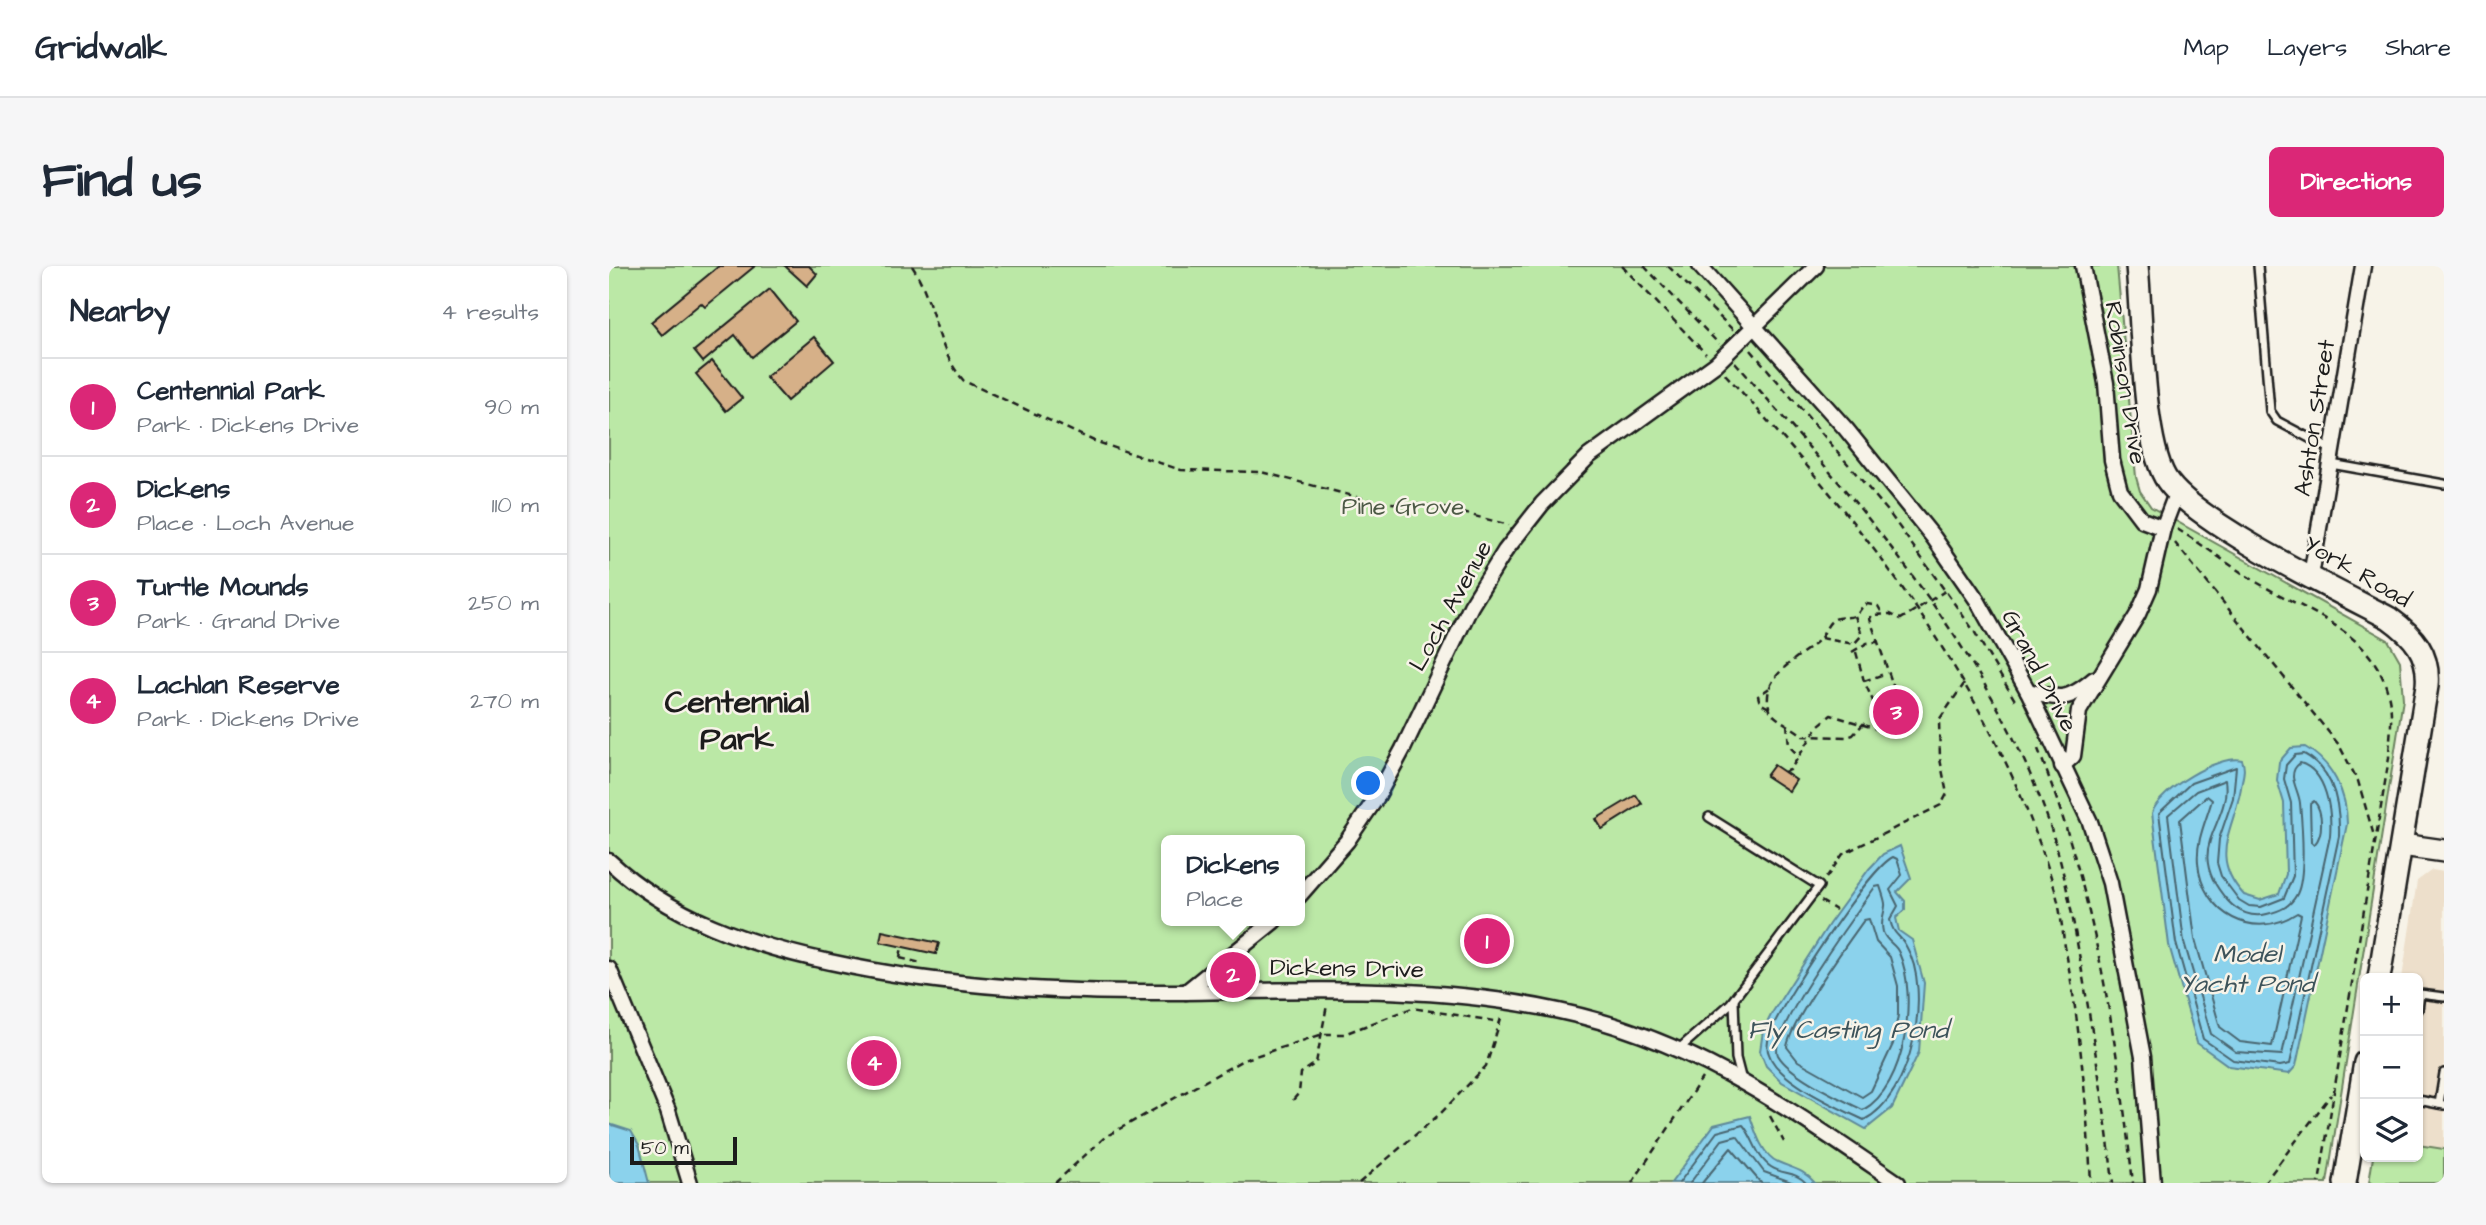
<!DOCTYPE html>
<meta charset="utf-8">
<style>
:root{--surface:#fff;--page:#f6f6f7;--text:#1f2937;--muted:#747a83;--line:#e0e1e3;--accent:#db2777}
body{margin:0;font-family:"Architects Daughter",sans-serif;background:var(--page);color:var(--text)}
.controls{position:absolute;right:21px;bottom:21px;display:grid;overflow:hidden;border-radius:10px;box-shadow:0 2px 5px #0004}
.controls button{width:63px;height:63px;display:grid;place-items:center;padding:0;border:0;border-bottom:2px solid var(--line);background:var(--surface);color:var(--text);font:35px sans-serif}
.scale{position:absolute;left:21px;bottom:18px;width:107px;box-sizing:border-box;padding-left:7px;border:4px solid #1c1c1c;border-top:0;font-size:19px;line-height:24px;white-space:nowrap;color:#1c1c1c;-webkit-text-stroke:5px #f7f3e8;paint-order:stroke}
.you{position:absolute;left:760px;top:518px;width:24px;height:24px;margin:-18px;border:5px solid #fff;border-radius:50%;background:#1a73e8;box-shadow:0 0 0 10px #1a73e833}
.badge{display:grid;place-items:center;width:46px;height:46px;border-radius:50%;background:var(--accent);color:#fff;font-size:23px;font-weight:700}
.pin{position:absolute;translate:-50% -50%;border:4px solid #fff;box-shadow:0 2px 7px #0006}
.popup{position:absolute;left:552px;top:569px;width:144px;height:91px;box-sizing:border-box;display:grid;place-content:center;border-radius:10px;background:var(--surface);filter:drop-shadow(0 2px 5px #0005);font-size:23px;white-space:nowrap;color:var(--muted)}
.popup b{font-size:26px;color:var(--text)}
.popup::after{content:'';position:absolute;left:50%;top:100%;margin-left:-14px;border:14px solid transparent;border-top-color:var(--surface)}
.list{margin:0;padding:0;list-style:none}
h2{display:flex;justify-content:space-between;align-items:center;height:91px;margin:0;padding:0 28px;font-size:30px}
h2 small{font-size:23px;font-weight:400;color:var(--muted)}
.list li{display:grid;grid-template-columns:46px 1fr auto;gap:21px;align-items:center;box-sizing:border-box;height:98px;padding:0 28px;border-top:2px solid var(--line)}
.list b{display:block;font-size:26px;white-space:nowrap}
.list p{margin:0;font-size:23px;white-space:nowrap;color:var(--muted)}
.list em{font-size:23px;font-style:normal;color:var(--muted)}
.icon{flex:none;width:38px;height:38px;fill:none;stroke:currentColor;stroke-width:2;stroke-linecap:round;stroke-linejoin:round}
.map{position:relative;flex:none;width:1835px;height:917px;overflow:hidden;border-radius:10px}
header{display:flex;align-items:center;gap:42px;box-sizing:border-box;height:98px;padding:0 35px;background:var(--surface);border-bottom:2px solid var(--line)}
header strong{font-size:33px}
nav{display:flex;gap:38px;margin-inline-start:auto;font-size:24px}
.intro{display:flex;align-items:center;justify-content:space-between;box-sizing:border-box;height:168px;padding:0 42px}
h1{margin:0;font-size:49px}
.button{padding:18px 32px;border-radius:10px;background:var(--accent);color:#fff;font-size:24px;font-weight:700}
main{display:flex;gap:42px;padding:0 42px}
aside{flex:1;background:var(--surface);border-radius:10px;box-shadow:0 2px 5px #0004}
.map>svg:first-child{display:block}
.built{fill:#eddfcb}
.green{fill:#bbe8a6;stroke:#6c8261;stroke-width:2;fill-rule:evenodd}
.water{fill:#8bd2ec;stroke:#5f8999;stroke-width:2}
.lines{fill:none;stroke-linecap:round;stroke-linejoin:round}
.shore{stroke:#48656f;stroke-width:2}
.building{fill:#d6b088;stroke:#1c1c1c;stroke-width:2}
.lane-casing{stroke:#1c1c1c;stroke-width:12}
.street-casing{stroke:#1c1c1c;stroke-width:19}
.secondary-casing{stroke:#1c1c1c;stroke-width:26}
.path{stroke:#1c1c1c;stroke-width:2.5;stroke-dasharray:7 5;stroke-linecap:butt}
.lane{stroke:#f7f3e8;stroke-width:7}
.street{stroke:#f7f3e8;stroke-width:14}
.secondary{stroke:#f7f3e8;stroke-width:21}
.labels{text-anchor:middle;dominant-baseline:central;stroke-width:5;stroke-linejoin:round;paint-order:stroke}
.street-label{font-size:24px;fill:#1c1c1c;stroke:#f7f3e8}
.park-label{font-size:24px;fill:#4c5945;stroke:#f7f3e8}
.water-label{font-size:26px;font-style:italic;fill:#3d535a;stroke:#f7f3e8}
.district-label{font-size:32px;font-weight:bold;fill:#1c1c1c;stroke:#f7f3e8}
</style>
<header>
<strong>Gridwalk</strong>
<nav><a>Map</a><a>Layers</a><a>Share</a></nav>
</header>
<div class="intro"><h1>Find us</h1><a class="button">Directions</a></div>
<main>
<aside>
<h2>Nearby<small>4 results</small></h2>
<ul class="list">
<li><span class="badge">1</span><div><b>Centennial Park</b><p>Park · Dickens Drive</p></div><em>90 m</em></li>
<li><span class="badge">2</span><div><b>Dickens</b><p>Place · Loch Avenue</p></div><em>110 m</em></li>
<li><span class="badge">3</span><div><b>Turtle Mounds</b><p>Park · Grand Drive</p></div><em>250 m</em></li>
<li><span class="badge">4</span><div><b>Lachlan Reserve</b><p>Park · Dickens Drive</p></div><em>270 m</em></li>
</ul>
</aside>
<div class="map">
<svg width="1835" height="917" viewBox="0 0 1835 917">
<rect width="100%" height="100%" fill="#f7f3e8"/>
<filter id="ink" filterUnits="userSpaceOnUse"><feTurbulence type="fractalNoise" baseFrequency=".0143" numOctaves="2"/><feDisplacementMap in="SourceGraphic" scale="14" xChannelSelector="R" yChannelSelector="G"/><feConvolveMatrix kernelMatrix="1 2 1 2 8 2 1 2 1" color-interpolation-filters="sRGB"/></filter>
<g filter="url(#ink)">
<!-- built -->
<path class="built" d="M1823 604 1835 606V883L1809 879V712H1793L1808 615Z"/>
<!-- green -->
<g class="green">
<path d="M0 0H1508L1527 211 1531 225 1542 241 1779 374 1791 395 1794 433 1718 917H0ZM558 574H690V655H558Z"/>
<path d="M1809 879 1835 883V917H1760L1764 891H1809Z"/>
</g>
<!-- water -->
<g class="water">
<path d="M1696 481C1723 496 1738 527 1738 558L1687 800 1680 808 1620 800 1588 777 1560 679 1543 547C1550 524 1610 488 1633 494 1636 501 1635 507 1633 515 1628 561 1597 588 1635 629L1651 634 1670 628 1677 608 1675 537 1668 514 1670 496 1682 482Z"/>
<path d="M1291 580 1302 612 1288 626 1296 635V644L1287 652 1290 665 1303 674 1315 717 1310 786 1283 842 1257 863 1173 816 1157 800 1151 785 1154 765 1163 747 1220 658 1260 603 1274 588Z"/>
<path d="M1141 850C1146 865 1153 889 1169 896 1185 903 1194 903 1206 917H1062L1105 859Z"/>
<path d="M0 858 22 865 30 879 40 917H0Z"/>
</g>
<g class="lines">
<!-- shore -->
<g class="shore">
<path d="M1695 488C1725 504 1731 540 1730 570L1681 798 1671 800 1624 794 1594 773 1567 677 1550 547 1582 517 1627 501 1624 532 1610 573 1608 597 1612 610 1630 634 1640 640 1652 641 1675 632 1684 610 1682 537 1675 513 1677 499 1686 489Z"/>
<path d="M1691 497C1718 505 1723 546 1721 570L1673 789 1627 786 1602 768 1575 676 1559 549 1587 525 1616 514C1623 559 1571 581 1619 635 1629 646 1643 652 1658 648 1671 645 1681 641 1688 628 1697 610 1693 559 1691 537 1690 528 1685 520 1684 511 1684 504 1686 501 1691 497Z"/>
<path d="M1598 530 1603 534C1597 555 1587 574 1589 597 1593 648 1645 676 1688 647L1692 649 1663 780 1631 776 1611 761 1586 673 1571 554Z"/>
<path d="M1705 535C1714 545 1715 569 1705 579L1702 576 1701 538Z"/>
<path d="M1284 591 1288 593 1293 609 1281 624 1289 640 1281 654C1285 671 1291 668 1297 680 1324 725 1303 830 1255 854 1230 842 1168 815 1160 788 1157 782 1159 773 1161 767 1171 739 1260 602 1284 591Z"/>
<path d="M1271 620C1272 624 1277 636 1276 640 1275 651 1271 654 1274 666 1277 676 1287 678 1290 687 1309 728 1297 821 1254 844 1232 833 1181 810 1169 789 1158 768 1249 644 1266 621Z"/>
<path d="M1260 653 1267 676 1281 691 1289 720V749L1284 778 1262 825 1253 831 1189 795 1178 781C1182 755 1237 679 1255 654Z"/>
<path d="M1070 917 1108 866 1134 859C1144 870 1147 891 1162 901 1174 909 1186 905 1197 917"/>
<path d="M1081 917 1113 874 1128 870 1155 906 1185 917"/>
<path d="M1093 917 1122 882 1152 917"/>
</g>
</g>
<!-- building -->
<g class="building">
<path d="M110 0H146L96 41 92 37 53 69 42 56Z"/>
<path d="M176 0H200L208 8 198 20Z"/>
<path d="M161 23 187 55 143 91 126 69 94 96 85 85Z"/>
<path d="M205 71 225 95 178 135 157 111Z"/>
<path d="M103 95 133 132 117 145 87 108Z"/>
<path d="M1165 499 1187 514 1180 525 1157 510Z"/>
<path d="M1027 529 1033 538 993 563 987 553Z"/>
<path d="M273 665 330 677 327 688 271 676Z"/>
</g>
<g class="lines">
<defs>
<g id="lane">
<path d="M1649 0 1661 145 1668 155 1723 184"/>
<path d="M1722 198 1835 218"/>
<path d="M1125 734 1127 792 1133 815"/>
<path d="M1809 744 1811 728 1835 731"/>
<path d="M1071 782 1121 738 1210 620 1100 551"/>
<path d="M1809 834 1835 839"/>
<path d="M1830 838 1835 807"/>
</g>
<g id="street">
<path d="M1091 0 1237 163 1325 272 1368 334 1419 425 1481 556 1501 617 1534 791 1544 917"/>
<path d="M1474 0 1497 117 1503 194 1511 225 1533 254 1554 262"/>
<path d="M1702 310 1754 0"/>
<path d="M1419 425C1451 434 1459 435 1485 413"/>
<path d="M1453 500 1464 490 1470 445 1529 348 1540 323 1554 262 1567 228"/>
<path d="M0 595C61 652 141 679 221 696 340 722 454 727 575 726 702 724 825 718 950 745 1084 773 1179 842 1289 917"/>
<path d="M690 630 738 575 768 531 794 483 862 340 896 285 933 238 980 190 1107 98 1207 0"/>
<path d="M0 703 59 845 81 917"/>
<path d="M577 726 665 655"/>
</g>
<g id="secondary">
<path d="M1528 0C1533 51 1533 171 1556 211 1580 254 1730 326 1780 352 1805 370 1821 388 1818 420L1770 712"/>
<path d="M1793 579 1835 585"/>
<path d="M1736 917 1756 796"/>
</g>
</defs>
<!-- lane casing -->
<use href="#lane" class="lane-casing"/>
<!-- street casing -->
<use href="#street" class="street-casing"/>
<!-- secondary casing -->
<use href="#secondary" class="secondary-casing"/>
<!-- path -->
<g class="path">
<path d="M303 0C327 36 325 81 355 115L485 175 572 204 652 206 767 236 827 240 900 259"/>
<path d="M1013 0 1097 88"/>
<path d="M1035 0 1110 78"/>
<path d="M1059 0 1124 64"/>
<path d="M1142 84 1278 244 1365 365 1407 436"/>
<path d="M1126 96C1245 233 1374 375 1437 548 1457 604 1466 665 1476 723 1487 788 1497 852 1504 917"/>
<path d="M1116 108C1256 259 1386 424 1446 624 1452 644 1453 666 1457 686 1471 762 1478 840 1482 917"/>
<path d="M1568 263C1596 280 1621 300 1649 317 1702 348 1771 368 1781 438 1784 455 1780 475 1780 492L1710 917"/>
<path d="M1566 277 1730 479 1749 515 1765 570"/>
<path d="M1212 372 1245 378 1253 369 1246 350"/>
<path d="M1243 386 1258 377 1268 376"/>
<path d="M1247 386 1255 415 1278 466 1292 465 1297 457 1261 353 1263 349 1281 348 1292 353 1336 325"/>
<path d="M1255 415 1278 407"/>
<path d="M1160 442 1151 437 1149 430 1162 421"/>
<path d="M1255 457 1244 469 1238 471 1194 470C1185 461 1164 453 1161 444 1149 410 1191 392 1210 374 1216 368 1217 357 1226 353 1232 350 1242 353 1247 349 1252 345 1251 341 1258 338L1269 340 1273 347"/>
<path d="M1178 458 1180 480 1190 490"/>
<path d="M1429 483C1485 623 1507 768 1524 917"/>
<path d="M1175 506 1181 504 1210 459 1222 449 1278 466"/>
<path d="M1217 612 1234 588 1332 539 1338 528 1331 493 1330 454 1355 418"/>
<path d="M1212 635 1227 644"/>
<path d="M291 691 293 681"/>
<path d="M291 692 312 697"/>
<path d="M684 834 690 827 692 807 707 797 718 739"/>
<path d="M1161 850 1175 876"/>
<path d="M446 917 496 871 634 794 714 768H735L803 742 892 756"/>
<path d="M750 917 832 847 877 800 893 749"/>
<path d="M1023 917 1093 812"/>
<path d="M1655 917 1722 829"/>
</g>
<!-- lane -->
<use href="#lane" class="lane"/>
<!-- street -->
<use href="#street" class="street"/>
<!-- secondary -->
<use href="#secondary" class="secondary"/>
</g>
</g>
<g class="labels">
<!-- street labels -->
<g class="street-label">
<text transform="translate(1516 117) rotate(81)">Robinson Drive</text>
<text transform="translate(1706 152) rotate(-81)">Ashton Street</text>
<text transform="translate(1748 306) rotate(30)">York Road</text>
<text transform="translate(842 340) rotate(-61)">Loch Avenue</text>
<text transform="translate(1430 405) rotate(62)">Grand Drive</text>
<text transform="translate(738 703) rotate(1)">Dickens Drive</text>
</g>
<!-- park labels -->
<g class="park-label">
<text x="794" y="241">Pine Grove</text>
</g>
<!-- water labels -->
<g class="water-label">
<text x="1638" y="688">Model<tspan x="1638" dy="30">Yacht Pond</tspan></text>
<text x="1239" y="764">Fly Casting Pond</text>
</g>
<!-- district labels -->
<g class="district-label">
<text x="128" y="436">Centennial<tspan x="128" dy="37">Park</tspan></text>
</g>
</g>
</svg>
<div class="controls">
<button>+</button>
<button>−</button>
<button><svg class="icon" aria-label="layers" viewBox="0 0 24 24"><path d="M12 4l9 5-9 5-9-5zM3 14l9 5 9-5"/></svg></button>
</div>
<div class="scale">50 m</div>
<div class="you"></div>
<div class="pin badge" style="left:878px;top:675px">1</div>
<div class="pin badge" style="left:624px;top:709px">2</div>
<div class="popup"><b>Dickens</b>Place</div>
<div class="pin badge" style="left:1287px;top:446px">3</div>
<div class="pin badge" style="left:265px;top:797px">4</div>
</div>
</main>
